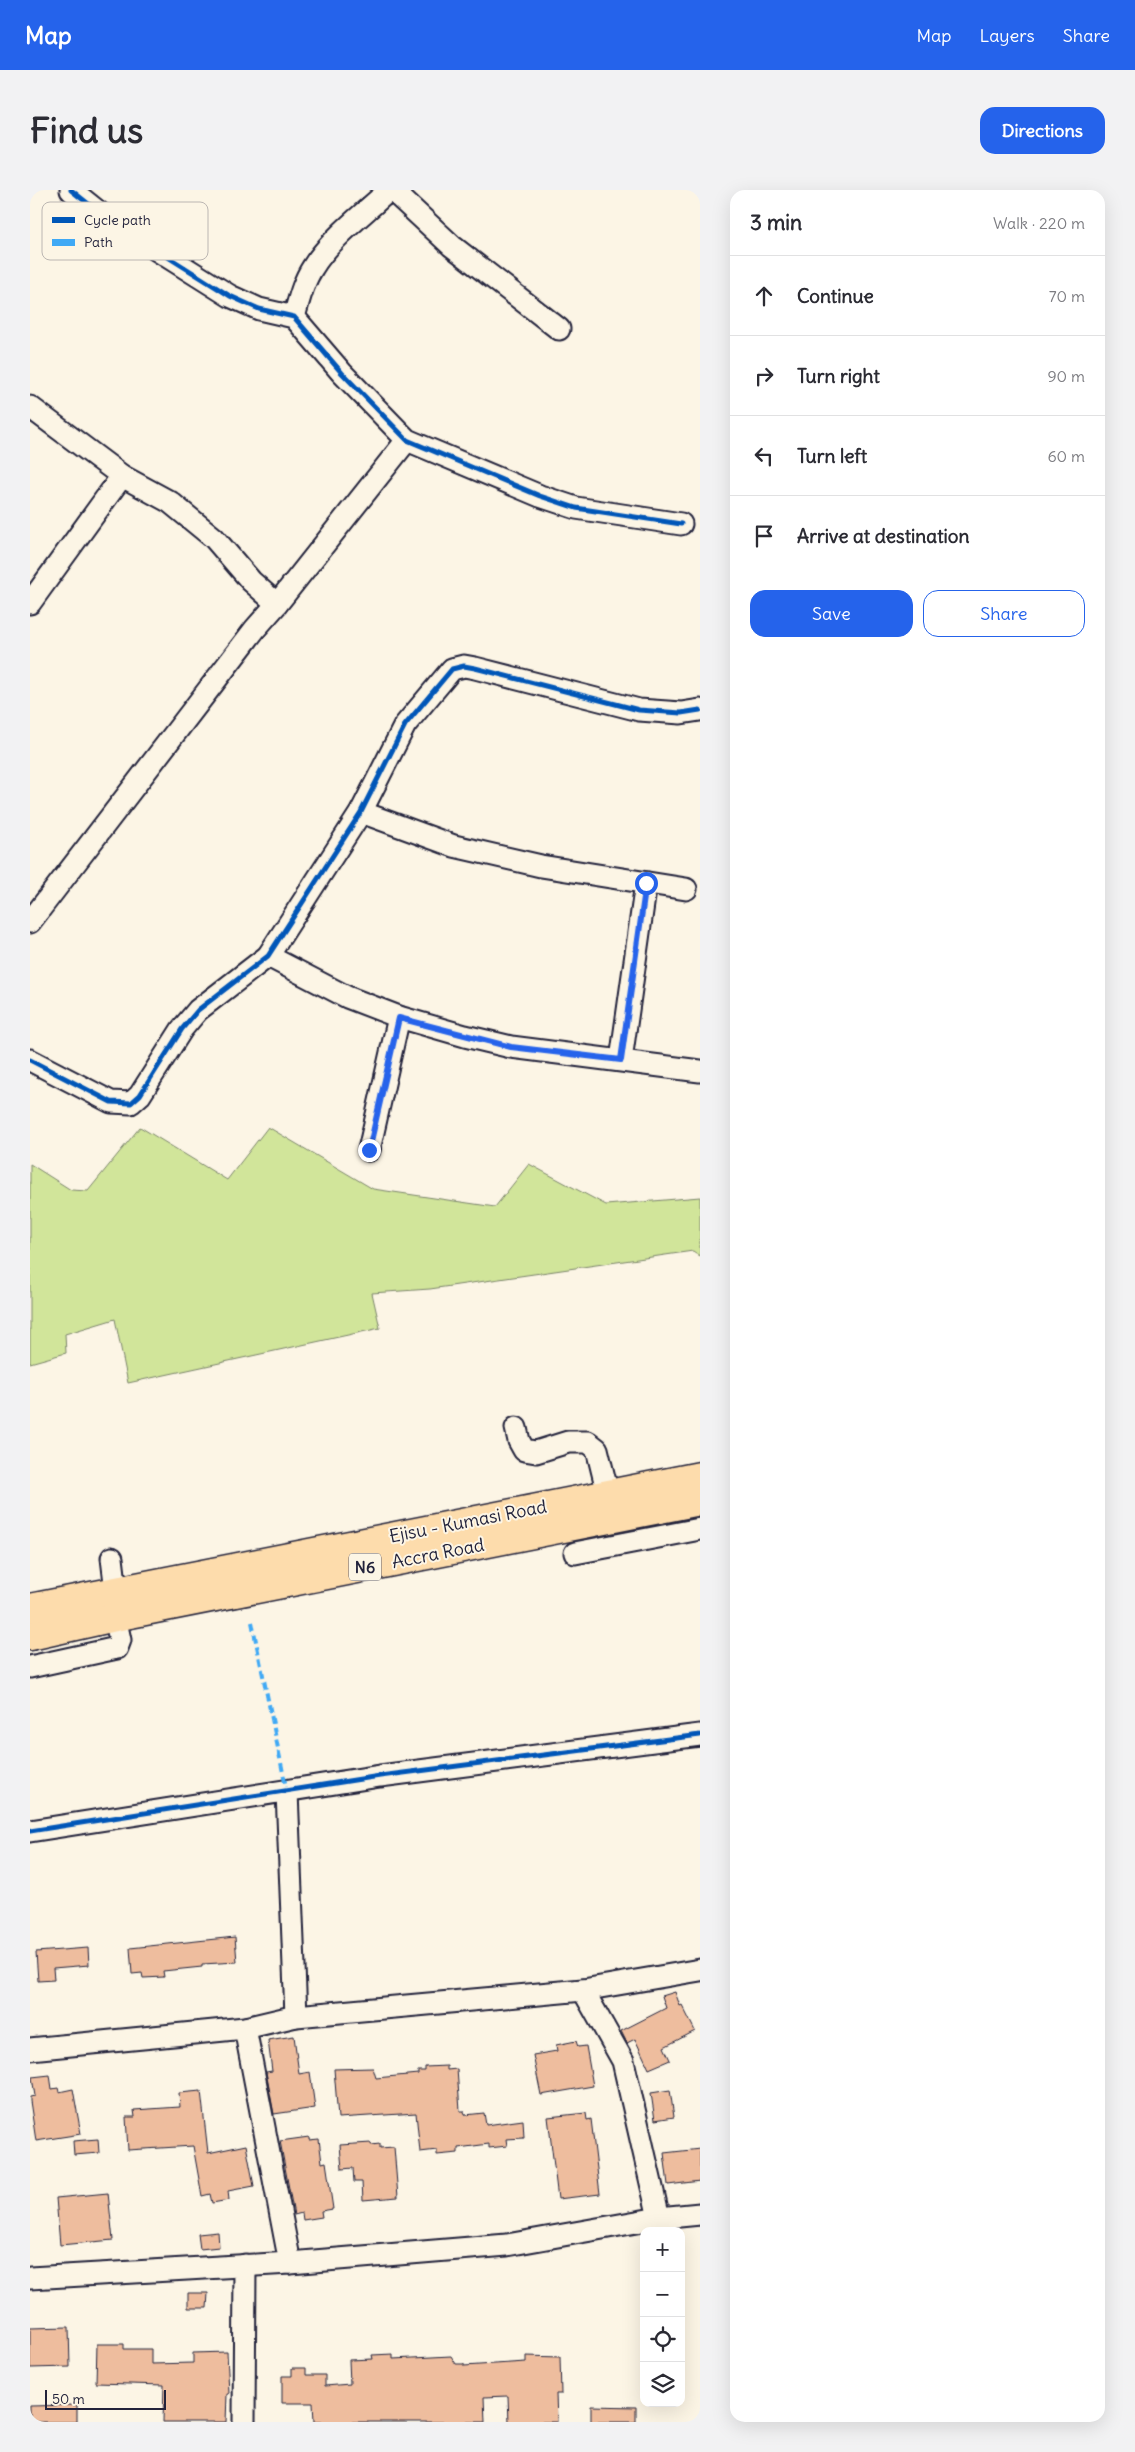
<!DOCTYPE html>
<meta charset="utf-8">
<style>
:root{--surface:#fff;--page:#f2f2f3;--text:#2b2b33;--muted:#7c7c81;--line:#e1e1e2;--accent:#2563eb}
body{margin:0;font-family:Delius,sans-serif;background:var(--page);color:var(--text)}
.controls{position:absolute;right:15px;bottom:15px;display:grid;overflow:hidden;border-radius:10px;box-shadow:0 5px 20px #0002}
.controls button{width:45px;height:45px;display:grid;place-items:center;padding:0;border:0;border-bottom:1px solid var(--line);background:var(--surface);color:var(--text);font:25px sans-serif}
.scale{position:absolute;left:15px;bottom:12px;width:121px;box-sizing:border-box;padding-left:5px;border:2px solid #22223b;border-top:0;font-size:14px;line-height:18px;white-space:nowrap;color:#22223b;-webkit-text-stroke:4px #fcf5e5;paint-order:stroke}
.stop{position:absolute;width:15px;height:15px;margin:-11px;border:4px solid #2563eb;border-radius:50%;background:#fff}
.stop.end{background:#2563eb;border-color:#fff;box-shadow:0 1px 5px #0008}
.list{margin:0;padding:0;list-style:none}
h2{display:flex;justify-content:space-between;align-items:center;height:65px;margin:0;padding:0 20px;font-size:21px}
h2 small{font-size:16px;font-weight:400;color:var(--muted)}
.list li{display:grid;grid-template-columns:32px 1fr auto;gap:15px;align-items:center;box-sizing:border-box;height:80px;padding:0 20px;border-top:1px solid var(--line)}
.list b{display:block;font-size:19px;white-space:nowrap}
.list em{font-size:16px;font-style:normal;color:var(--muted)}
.actions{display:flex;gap:10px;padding:15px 20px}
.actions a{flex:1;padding:11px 0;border:1px solid var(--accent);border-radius:15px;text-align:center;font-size:18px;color:var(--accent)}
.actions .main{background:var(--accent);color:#fff}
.icon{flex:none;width:28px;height:28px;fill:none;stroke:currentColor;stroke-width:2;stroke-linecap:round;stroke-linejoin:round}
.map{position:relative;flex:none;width:670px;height:2232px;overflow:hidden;border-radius:15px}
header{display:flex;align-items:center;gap:30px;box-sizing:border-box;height:70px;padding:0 25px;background:var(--accent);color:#fff}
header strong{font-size:24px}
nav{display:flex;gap:28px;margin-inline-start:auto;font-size:18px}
.intro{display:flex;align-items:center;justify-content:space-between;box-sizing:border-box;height:120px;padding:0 30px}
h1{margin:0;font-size:35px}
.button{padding:12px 22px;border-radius:15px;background:var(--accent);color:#fff;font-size:18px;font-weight:700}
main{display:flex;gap:30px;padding:0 30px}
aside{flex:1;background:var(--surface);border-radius:15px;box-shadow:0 5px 20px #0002}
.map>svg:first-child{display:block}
.green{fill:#d1e59a;stroke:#7a846a}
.building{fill:#eebd9e;stroke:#22223b}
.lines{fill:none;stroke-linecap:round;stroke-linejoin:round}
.minor-casing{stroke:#22223b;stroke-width:25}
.highway-casing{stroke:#22223b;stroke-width:31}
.minor{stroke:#fcf5e5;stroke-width:21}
.highway{stroke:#fddcac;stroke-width:28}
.quiet{stroke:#3fa9f5;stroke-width:4;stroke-dasharray:8 4;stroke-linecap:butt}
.cycleway-casing{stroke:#fcf5e5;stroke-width:8}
.cycleway{stroke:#0057b8;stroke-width:5}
.route{stroke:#2563eb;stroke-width:6}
.labels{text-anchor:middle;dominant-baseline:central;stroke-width:4;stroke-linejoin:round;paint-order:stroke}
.shield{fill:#fcf5e5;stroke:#63616e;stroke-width:1}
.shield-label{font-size:16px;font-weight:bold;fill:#22223b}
.street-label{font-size:18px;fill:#22223b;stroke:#fcf5e5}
.key{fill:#fcf5e5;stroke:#bbb6b2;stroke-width:1}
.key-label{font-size:14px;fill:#22223b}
</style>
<header>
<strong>Map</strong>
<nav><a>Map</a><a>Layers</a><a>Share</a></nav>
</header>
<div class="intro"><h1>Find us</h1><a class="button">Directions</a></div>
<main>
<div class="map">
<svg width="670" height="2232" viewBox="0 0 670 2232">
<rect width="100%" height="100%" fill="#fcf5e5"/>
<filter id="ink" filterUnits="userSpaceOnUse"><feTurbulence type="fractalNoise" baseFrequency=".02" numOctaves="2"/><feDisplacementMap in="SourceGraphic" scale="10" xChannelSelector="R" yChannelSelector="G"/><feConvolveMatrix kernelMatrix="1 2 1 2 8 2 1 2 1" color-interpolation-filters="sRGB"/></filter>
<g filter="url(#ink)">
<!-- green -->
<path class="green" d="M110 937 197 990 238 937 343 999 465 1017 499 974 576 1015 670 1007V1066L663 1061 400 1099 342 1103 350 1138 98 1193 85 1129 35 1144 36 1163 0 1173V974L41 1000 58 1001Z"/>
<!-- building -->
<g class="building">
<path d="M205 1747 207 1772 172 1774V1777L133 1781 134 1787 113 1788 112 1783 102 1784 100 1758Z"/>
<path d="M58 1758 59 1775 23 1778 24 1790 8 1791 6 1762Z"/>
<path d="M645 1802 650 1816 652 1815 665 1841 634 1857 640 1870 619 1879 605 1849 597 1853 591 1841 636 1818 632 1806Z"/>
<path d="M264 1846 269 1884 280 1882 285 1918 244 1924 236 1882 242 1881 238 1850Z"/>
<path d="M546 1851 548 1857 556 1856 563 1896 511 1905 503 1865 527 1861 526 1855Z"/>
<path d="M417 1876V1880L427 1879 430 1921H434L435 1925 454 1923 456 1935 493 1930 494 1948 476 1949 477 1956 459 1958V1954L428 1958V1963L407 1965V1960L390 1962 386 1923 308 1928 304 1879 343 1878 346 1888 388 1884V1881H395V1877Z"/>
<path d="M20 1885 22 1899 28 1898 29 1902 43 1899 51 1944 6 1951 0 1911V1907L5 1906 2 1887Z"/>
<path d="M640 1900 644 1927 625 1930 621 1903Z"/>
<path d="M171 1901 178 1963 216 1955 224 1996 198 2001 199 2010 182 2013 180 2004 172 2006 163 1956 98 1960 96 1927H105L104 1920 150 1917 149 1903Z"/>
<path d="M556 1923 557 1930 561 1929 570 2004 528 2009 518 1927Z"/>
<path d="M279 1947V1950L289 1949 292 1973 296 1972 303 2019 291 2021 292 2027 273 2030 272 2023 264 2025 250 1951Z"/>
<path d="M68 1949 69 1963 44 1965 43 1951Z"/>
<path d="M341 1953V1955L350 1954V1958L364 1957 368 2007 333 2010 332 1992H324L323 1978 312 1979 310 1955Z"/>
<path d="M670 1959V1991L638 1995 634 1963Z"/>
<path d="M78 2003 83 2050 30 2055 26 2008Z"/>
<path d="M188 2042 189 2057 170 2059 168 2044Z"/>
<path d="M158 2103H178L177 2118H158Z"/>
<path d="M39 2137 40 2177 0 2178V2138Z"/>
<path d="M67 2154H94V2159H121V2174L163 2173V2163L197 2162 199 2204H197L196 2232H133L134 2195 66 2193Z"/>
<path d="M363 2164V2169L421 2166 426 2174H434V2176L496 2172V2166L530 2167 531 2204H526L527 2232H479L478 2206 454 2207 455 2232H284L283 2213H252V2186H262V2178H276V2185H295V2196L320 2194 319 2170 343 2169 342 2165Z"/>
<path d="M47 2215V2232H0V2216Z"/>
<path d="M561 2216 606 2217V2232H561Z"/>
</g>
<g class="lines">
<defs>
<g id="minor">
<path d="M41 0 76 28 200 106 229 119 264 127 312 183 377 250 510 306 546 318 651 334"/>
<path d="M362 0 422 56 529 139"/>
<path d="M264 127C269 110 273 92 283 77 300 49 335 23 359 0"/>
<path d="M0 217 92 286 140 312 184 348 221 391 247 414"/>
<path d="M0 413 92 286"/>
<path d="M331 622 424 656 511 676 656 699"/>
<path d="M0 732 225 439 247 414 377 250"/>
<path d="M238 766 317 807 369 827 435 846 481 857 670 881"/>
<path d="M0 870 81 912 101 913 110 905 152 839 168 820 238 766 331 622 375 535 422 479 434 476 445 478 609 520 651 523 670 520"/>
<path d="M591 870 616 693"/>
<path d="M339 960 369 827"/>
<path d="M486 1238 489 1251 494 1260 506 1262 538 1252H558L567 1259 578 1304"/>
<path d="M545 1363 670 1339"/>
<path d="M82 1368 86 1401"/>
<path d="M0 1477 87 1458 90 1450 85 1427"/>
<path d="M257 1602 266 1826"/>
<path d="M0 1641 350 1586 670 1545"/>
<path d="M553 1800 593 1871 629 2028"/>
<path d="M215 1838 260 2073"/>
<path d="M0 1859 215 1838 266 1826 553 1800 670 1780"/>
<path d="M0 2088 260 2073 477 2055 629 2028 670 2024"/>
<path d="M214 2232 215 2075"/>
</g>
<g id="highway">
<path d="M0 1418 670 1286"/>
<path d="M0 1446 85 1427 670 1311"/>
</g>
</defs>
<!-- minor casing -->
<use href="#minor" class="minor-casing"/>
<!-- highway casing -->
<use href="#highway" class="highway-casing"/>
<!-- minor -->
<use href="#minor" class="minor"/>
<!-- highway -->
<use href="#highway" class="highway"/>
<!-- quiet -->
<path class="quiet" d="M222 1432 257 1602"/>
<defs>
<g id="cycleway">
<path d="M41 0 76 28 200 106 229 119 264 127 312 183 377 250 510 306 546 318 651 334"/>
<path d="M0 870 81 912 101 913 110 905 152 839 168 820 238 766 331 622 375 535 422 479 434 476 445 478 609 520 651 523 670 520"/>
<path d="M0 1641 350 1586 670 1545"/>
</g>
</defs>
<!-- cycleway casing -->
<use href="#cycleway" class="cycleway-casing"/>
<!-- cycleway -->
<use href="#cycleway" class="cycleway"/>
</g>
</g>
<g class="lines" filter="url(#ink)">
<!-- route -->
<path class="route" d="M339 960 369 828 481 857 591 870 616 693"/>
</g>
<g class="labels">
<!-- shield labels -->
<rect class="shield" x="319" y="1363.5" width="32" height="27" rx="4"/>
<g class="shield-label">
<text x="335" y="1377">N6</text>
</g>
<!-- street labels -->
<g class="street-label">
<text transform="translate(438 1331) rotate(-11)">Ejisu - Kumasi Road</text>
<text transform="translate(408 1363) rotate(-11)">Accra Road</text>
</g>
</g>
<!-- legend -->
<rect x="12" y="12" width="166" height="58" rx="8" class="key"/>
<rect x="22" y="27" width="23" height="6" fill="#0057b8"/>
<rect x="22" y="49" width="23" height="7" fill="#3fa9f5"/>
<g class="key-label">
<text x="54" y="35">Cycle path</text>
<text x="54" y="57">Path</text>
</g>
</svg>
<div class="controls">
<button>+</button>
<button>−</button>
<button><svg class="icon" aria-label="locate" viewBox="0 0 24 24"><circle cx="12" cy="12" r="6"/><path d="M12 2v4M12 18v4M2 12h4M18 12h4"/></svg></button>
<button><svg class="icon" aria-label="layers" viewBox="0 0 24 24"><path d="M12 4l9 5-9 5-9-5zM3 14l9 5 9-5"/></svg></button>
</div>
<div class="scale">50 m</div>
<div class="stop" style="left:616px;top:693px"></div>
<div class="stop end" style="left:339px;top:960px"></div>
</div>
<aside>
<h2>3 min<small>Walk · 220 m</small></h2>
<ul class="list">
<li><svg class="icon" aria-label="ahead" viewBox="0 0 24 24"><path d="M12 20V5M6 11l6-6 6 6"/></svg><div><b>Continue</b></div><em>70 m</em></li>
<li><svg class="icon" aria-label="right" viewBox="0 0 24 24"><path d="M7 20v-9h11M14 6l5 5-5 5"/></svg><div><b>Turn right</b></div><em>90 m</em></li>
<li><svg class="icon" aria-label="left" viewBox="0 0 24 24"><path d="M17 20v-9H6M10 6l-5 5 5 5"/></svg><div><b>Turn left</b></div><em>60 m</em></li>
<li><svg class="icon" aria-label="arrive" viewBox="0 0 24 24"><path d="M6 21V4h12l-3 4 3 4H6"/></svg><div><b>Arrive at destination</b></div></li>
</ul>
<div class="actions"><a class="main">Save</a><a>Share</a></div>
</aside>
</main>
